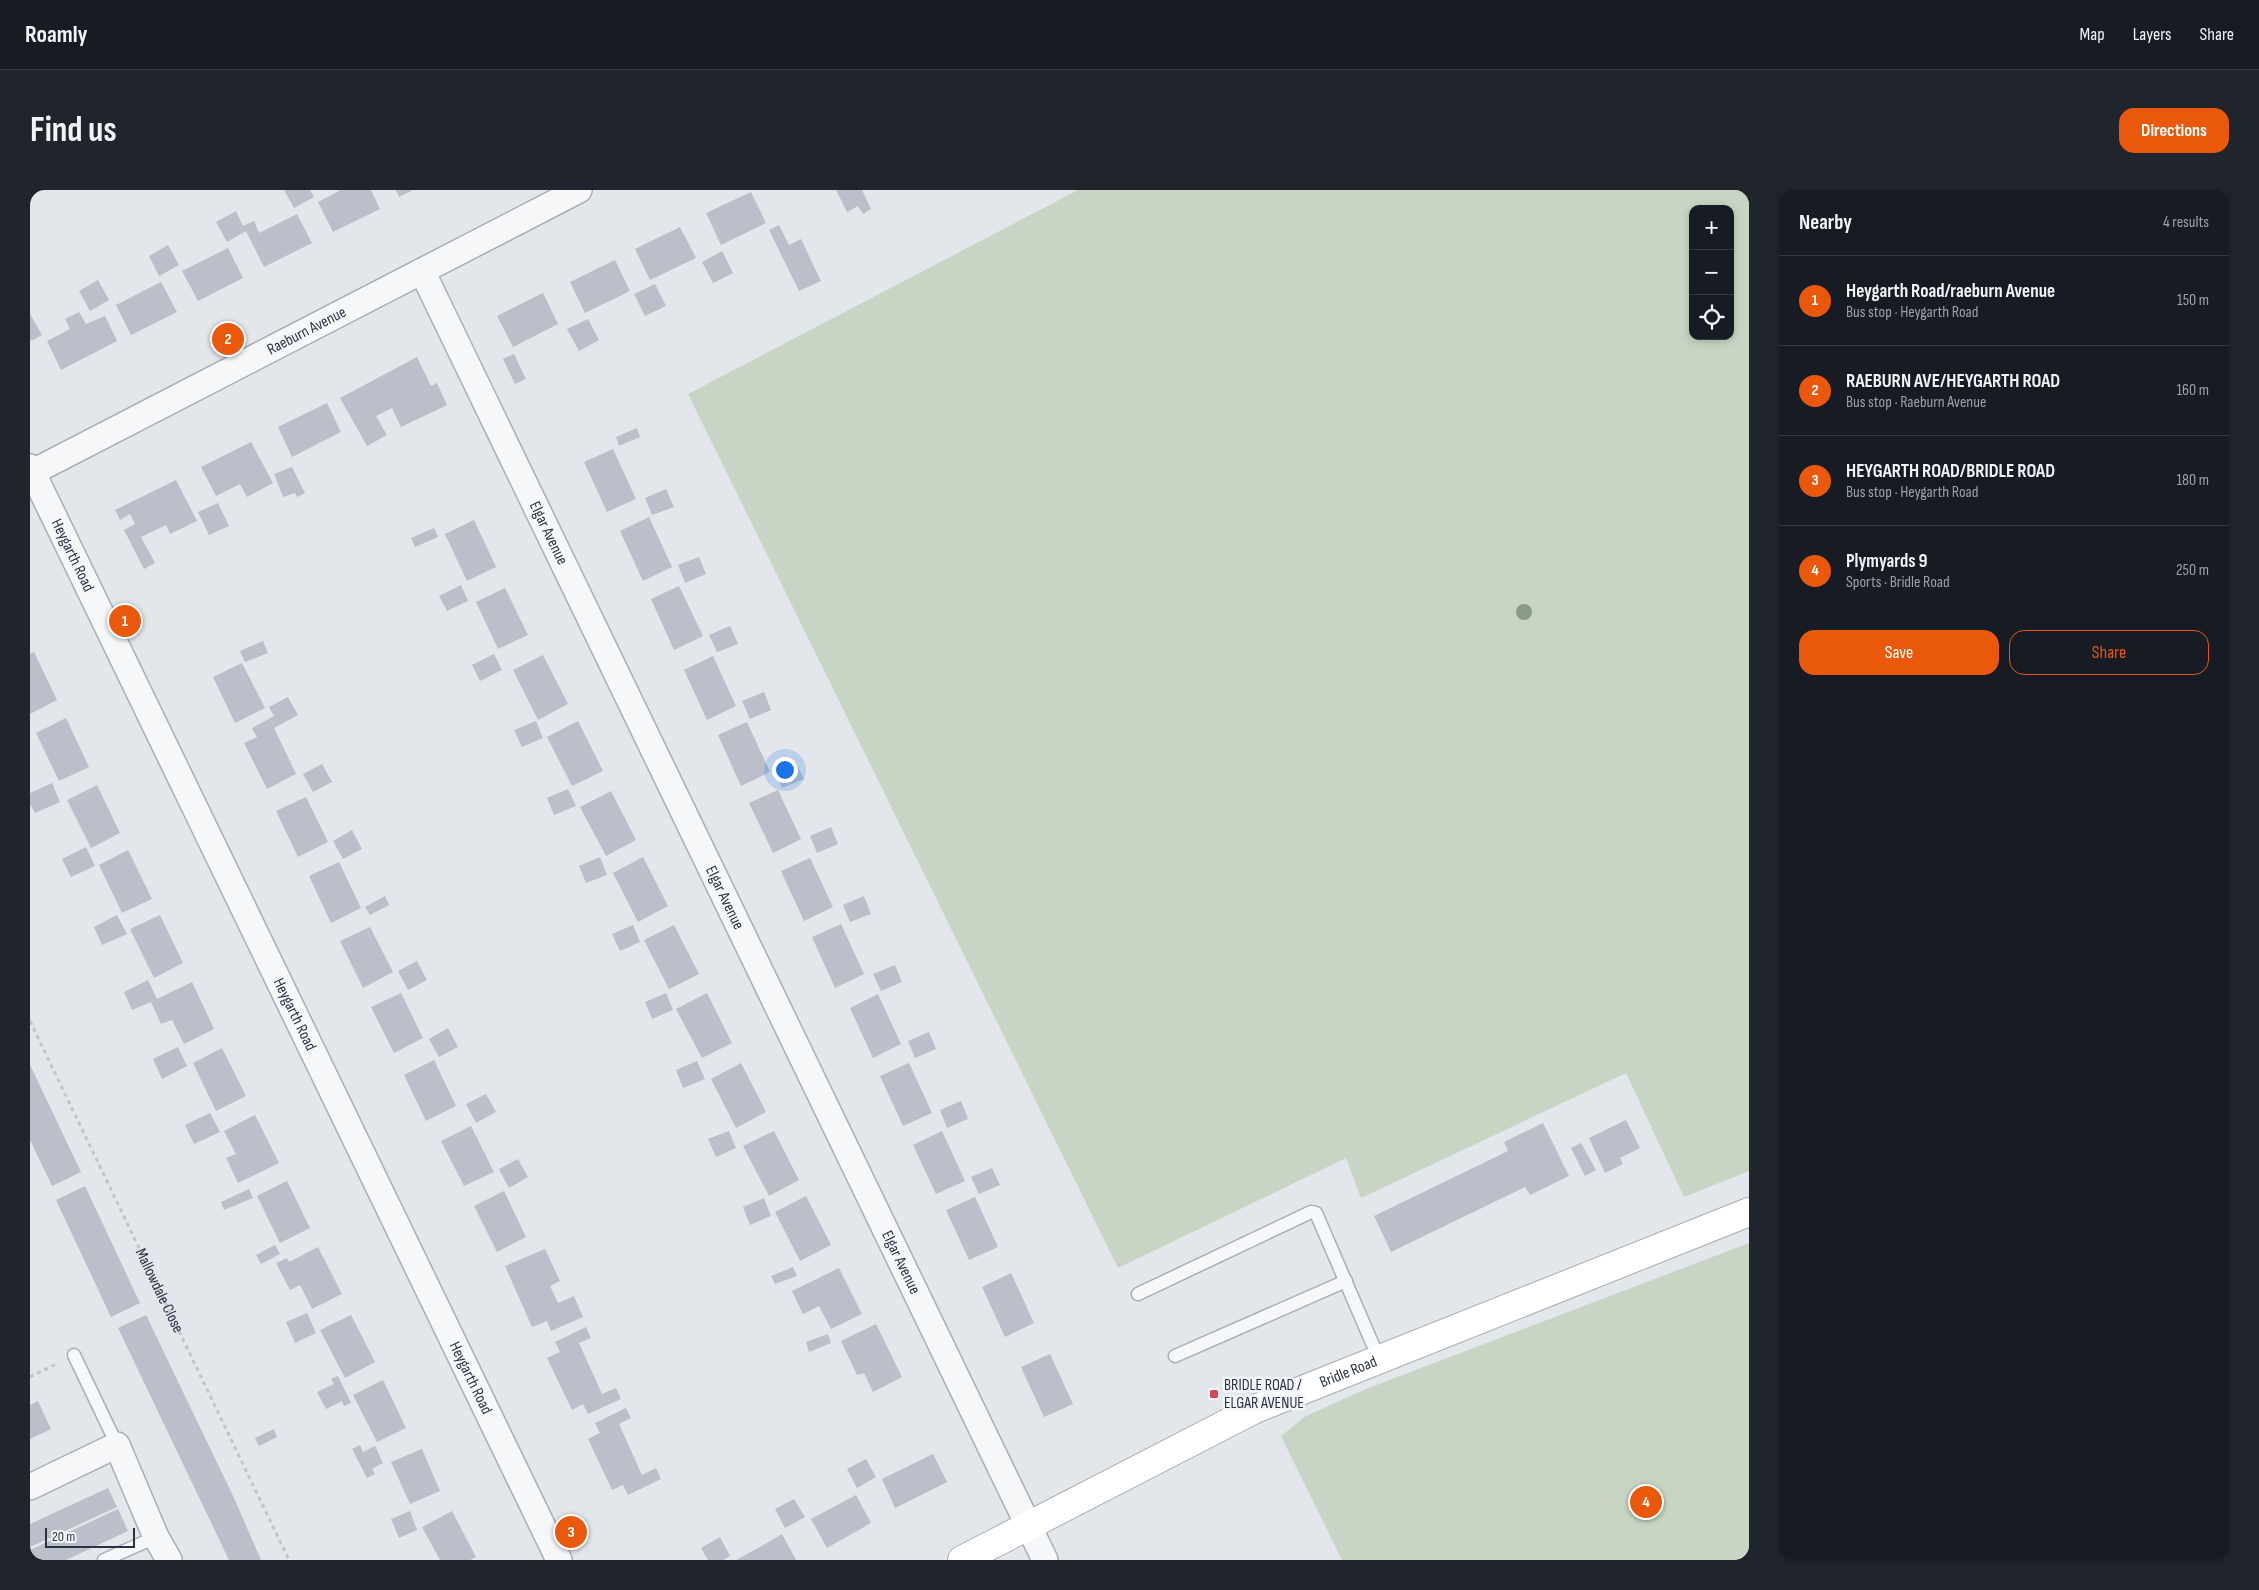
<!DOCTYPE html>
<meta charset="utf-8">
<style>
:root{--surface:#171b24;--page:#20242c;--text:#f1f3f6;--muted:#9ea1a6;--line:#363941;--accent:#ea580c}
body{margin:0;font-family:"Sofia Sans Condensed",sans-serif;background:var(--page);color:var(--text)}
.controls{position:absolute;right:15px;top:15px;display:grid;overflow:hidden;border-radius:10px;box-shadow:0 2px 8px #0003}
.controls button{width:45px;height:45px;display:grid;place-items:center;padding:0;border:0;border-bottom:1px solid var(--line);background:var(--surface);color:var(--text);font:25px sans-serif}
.scale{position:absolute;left:15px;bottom:12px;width:90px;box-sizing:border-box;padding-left:5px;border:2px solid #2a3344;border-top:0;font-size:14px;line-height:18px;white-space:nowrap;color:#2a3344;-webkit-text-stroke:4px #f3f5f8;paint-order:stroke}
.you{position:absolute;left:754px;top:579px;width:18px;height:18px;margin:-12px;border:4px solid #fff;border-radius:50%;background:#1a73e8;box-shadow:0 0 0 8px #1a73e833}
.badge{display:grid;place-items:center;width:32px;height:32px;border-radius:50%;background:var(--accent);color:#fff;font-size:16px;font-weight:700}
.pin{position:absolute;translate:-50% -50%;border:2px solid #fff;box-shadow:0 1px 5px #0006}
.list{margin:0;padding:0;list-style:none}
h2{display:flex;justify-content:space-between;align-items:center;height:65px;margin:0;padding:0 20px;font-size:21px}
h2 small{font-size:16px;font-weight:400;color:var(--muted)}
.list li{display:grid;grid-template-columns:32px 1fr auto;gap:15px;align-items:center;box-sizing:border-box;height:90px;padding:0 20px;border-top:1px solid var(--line)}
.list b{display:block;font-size:19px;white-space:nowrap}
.list p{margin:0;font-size:16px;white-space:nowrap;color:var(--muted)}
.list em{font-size:16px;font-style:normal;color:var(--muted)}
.actions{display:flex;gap:10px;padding:15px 20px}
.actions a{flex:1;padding:11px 0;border:1px solid var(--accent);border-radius:15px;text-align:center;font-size:18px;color:var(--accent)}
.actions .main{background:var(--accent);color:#fff}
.icon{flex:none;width:28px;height:28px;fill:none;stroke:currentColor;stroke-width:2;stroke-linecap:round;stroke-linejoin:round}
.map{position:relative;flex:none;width:1719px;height:1370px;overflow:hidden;border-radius:15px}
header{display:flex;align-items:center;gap:30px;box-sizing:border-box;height:70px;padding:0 25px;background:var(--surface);border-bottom:1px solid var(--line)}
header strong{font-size:24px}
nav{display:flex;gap:28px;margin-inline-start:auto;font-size:18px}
.intro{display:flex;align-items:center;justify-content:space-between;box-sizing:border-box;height:120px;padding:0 30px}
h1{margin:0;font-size:35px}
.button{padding:12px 22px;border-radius:15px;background:var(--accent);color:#fff;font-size:18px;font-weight:700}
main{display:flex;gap:30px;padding:0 30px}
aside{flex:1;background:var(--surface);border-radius:15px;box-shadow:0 2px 8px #0003}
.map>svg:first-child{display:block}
.green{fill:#c8d5c4;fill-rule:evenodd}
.building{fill:#babfc9}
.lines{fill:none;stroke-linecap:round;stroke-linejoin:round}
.lane-casing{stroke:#a8adb6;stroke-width:15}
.street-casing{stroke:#a8adb6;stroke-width:28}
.secondary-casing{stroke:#a8adb6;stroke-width:30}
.path{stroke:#c1c4ca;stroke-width:3;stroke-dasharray:4 4;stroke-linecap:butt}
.lane{stroke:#f6f7f9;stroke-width:12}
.street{stroke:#f6f7f9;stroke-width:25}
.secondary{stroke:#fff;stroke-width:28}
.tree{fill:#899c88}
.poi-dot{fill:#d1475b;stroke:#f3f5f8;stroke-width:2}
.labels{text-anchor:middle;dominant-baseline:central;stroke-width:5;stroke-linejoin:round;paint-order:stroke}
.street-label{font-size:16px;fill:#2a3344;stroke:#f3f5f8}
.poi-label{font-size:16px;fill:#2a3344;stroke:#f3f5f8;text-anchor:start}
</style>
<header>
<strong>Roamly</strong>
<nav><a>Map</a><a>Layers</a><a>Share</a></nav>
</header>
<div class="intro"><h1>Find us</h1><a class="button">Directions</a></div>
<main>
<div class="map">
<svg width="1719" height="1370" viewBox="0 0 1719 1370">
<rect width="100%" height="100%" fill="#e3e6eb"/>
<!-- green -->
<g class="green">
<path d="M1048 0H1719V981L1654 1007 1596 883 1331 1008 1316 968 1088 1078 658 204ZM1663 19H1700V146H1663Z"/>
<path d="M1719 1053V1370H1312L1251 1246 1276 1226 1336 1199Z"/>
</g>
<!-- building -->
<g class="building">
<path d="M254 0H280L284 7 264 18Z"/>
<path d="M311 0H341L350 19 303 42 288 12Z"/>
<path d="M366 0H383L369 7Z"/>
<path d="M806 0H832L841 19 833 24 828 16 817 22Z"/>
<path d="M721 2 736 33 691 55 676 23Z"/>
<path d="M206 21 213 36 224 31 229 43 267 24 282 53 234 77 216 41 197 52 186 32Z"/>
<path d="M749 35 759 55 771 49 791 91 769 101 739 40Z"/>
<path d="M650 37 666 68 620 90 605 59Z"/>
<path d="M138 55 149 75 129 86 119 66Z"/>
<path d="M198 58 213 88 168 111 152 81Z"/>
<path d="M692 61 703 83 683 93 672 72Z"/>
<path d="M585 70 600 101 555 123 540 92Z"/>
<path d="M68 90 79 110 60 121 49 101Z"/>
<path d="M131 92 147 122 101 145 86 115Z"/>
<path d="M625 94 636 116 615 126 604 104Z"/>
<path d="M513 103 528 134 483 157 467 126Z"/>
<path d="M49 122 56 134 75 126 87 151 31 180 17 151 40 139 35 129Z"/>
<path d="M0 124 12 145 1 151 0 149Z"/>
<path d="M558 129 569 150 549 161 537 139Z"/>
<path d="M484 164 496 189 485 194 473 169Z"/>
<path d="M387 167 401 196 407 193 417 215 371 237 362 218 346 226 357 245 337 256 310 208Z"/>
<path d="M297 213 311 242 262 267 248 237Z"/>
<path d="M607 238 610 247 589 256 586 247Z"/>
<path d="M221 252 243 293 217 307 210 294 186 306 171 277Z"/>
<path d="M583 259 606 309 577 322 554 272Z"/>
<path d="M262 277 275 303 267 307 265 303 253 307 244 284Z"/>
<path d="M146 290 167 331 140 344 136 335 111 347 125 373 114 379 94 340 105 334 100 324 90 330 85 320Z"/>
<path d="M636 299 644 317 622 325 615 308Z"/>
<path d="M188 313 199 336 179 345 168 322Z"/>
<path d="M619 327 642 377 613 391 590 341Z"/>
<path d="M444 330 466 377 437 391 415 344Z"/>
<path d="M404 338 408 347 385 357 381 348Z"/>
<path d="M669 367 676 384 655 393 648 375Z"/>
<path d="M431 395 438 411 417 421 409 406Z"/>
<path d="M649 396 673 446 644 460 621 409Z"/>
<path d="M475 398 498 445 468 459 446 412Z"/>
<path d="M700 436 708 454 687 462 679 445Z"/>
<path d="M233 451 238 463 215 472 210 461Z"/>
<path d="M4 462 27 510 0 524V464Z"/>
<path d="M464 464 472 480 450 491 442 475Z"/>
<path d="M513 465 538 514 508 530 483 480Z"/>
<path d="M683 466 706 516 677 530 654 480Z"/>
<path d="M212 473 235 518 205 533 183 487Z"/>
<path d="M734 502 741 520 720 529 712 511Z"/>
<path d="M258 507 268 525 244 538 266 584 237 599 214 553 227 547 222 538 244 526 239 517Z"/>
<path d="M36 528 59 577 29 591 6 543Z"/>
<path d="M506 531 513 548 492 557 484 540Z"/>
<path d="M548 531 573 581 542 596 517 547Z"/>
<path d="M717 532 740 582 711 596 688 545Z"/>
<path d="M766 572 774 589 752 598 745 580Z"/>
<path d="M292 574 302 592 283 602 273 584Z"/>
<path d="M22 593 30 612 5 623 0 614V603Z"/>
<path d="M67 595 90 643 61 658 37 610Z"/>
<path d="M538 599 546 616 524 625 517 608Z"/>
<path d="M748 600 771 649 743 663 719 613Z"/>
<path d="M581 601 606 650 576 666 550 617Z"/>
<path d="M276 607 298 652 268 667 246 621Z"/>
<path d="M801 637 808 654 787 663 780 646Z"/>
<path d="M322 640 332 659 313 669 303 651Z"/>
<path d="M56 657 65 676 41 687 32 669Z"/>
<path d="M98 660 122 709 92 723 69 675Z"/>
<path d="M570 667 577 685 556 693 549 676Z"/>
<path d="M613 667 638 716 608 732 583 683Z"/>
<path d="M780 668 803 717 774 731 751 681Z"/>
<path d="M309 672 331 718 301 733 279 686Z"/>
<path d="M355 706 359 715 340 725 335 717Z"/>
<path d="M834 706 841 724 820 732 813 715Z"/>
<path d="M87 725 97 744 72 755 64 737Z"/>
<path d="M130 725 153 773 124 788 100 739Z"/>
<path d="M811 734 834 784 805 798 782 747Z"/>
<path d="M603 735 610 752 590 761 582 744Z"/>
<path d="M644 735 669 784 639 799 614 750Z"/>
<path d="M340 737 363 782 333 798 310 751Z"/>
<path d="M387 771 397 790 378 800 368 781Z"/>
<path d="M865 775 872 792 851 801 843 784Z"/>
<path d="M118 790 127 809 162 792 184 839 154 854 142 830 131 834 121 812 102 820 94 802Z"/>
<path d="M371 803 393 848 364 863 341 817Z"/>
<path d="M636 803 643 820 622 829 615 812Z"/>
<path d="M677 803 702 853 672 868 646 819Z"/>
<path d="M848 804 871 854 843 868 820 818Z"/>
<path d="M418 838 428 857 409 867 399 849Z"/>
<path d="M899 842 906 859 885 868 878 851Z"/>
<path d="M148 857 157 876 132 889 123 869Z"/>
<path d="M192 858 216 906 186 921 163 873Z"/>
<path d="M404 870 426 916 396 931 374 885Z"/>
<path d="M667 871 675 889 653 898 646 880Z"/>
<path d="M711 873 736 922 706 938 681 889Z"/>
<path d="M879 873 902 923 873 936 850 886Z"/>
<path d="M0 875 51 982 22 996 0 950Z"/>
<path d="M456 904 466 922 446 933 436 914Z"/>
<path d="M931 911 938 929 917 938 910 920Z"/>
<path d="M180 923 190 942 164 954 155 935Z"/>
<path d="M225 925 249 973 208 993 196 968 206 964 194 941Z"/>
<path d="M1596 930 1610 958 1590 968 1593 974 1575 983 1559 948Z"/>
<path d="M1513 933 1539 986 1500 1005 1495 997 1361 1062 1344 1026 1478 961 1474 952Z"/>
<path d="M441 936 464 982 434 996 411 951Z"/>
<path d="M699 941 706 958 686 967 678 949Z"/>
<path d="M744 941 769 990 739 1006 713 956Z"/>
<path d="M912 941 935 991 906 1004 883 955Z"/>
<path d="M1551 953 1566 980 1555 986 1541 958Z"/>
<path d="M488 969 498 987 479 998 469 979Z"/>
<path d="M962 978 970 995 949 1004 941 987Z"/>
<path d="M257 991 280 1038 250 1053 227 1006Z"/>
<path d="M55 996 110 1113 81 1127 26 1010Z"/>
<path d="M219 999 223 1008 194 1020 191 1012Z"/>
<path d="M474 1001 496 1047 467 1062 444 1016Z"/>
<path d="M776 1006 801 1055 770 1071 745 1022Z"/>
<path d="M945 1007 968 1057 939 1070 916 1020Z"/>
<path d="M734 1008 741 1026 720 1035 713 1017Z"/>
<path d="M245 1055 250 1064 231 1074 226 1065Z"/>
<path d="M288 1057 312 1104 282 1119 270 1095 260 1100 246 1073 257 1068 259 1072Z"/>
<path d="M515 1059 530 1091 520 1096 528 1113 544 1106 553 1127 521 1141 517 1131 502 1137 475 1076Z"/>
<path d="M763 1077 767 1086 745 1094 741 1086Z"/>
<path d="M809 1078 832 1124 801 1139 789 1116 773 1124 762 1101Z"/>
<path d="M981 1083 1004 1133 975 1147 952 1097Z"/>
<path d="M277 1123 286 1143 265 1153 256 1132Z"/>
<path d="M116 1125 204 1308 231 1370H199L88 1138Z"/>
<path d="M321 1125 345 1172 315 1188 290 1140Z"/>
<path d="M846 1134 872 1187 843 1202 834 1183 827 1185 811 1151Z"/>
<path d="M556 1137 561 1148 549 1153 572 1204 586 1198 591 1209 558 1224 553 1214 542 1220 517 1168 530 1162 525 1152Z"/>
<path d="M798 1144 801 1153 779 1162 776 1152Z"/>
<path d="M1020 1164 1043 1214 1014 1227 991 1177Z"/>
<path d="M308 1186 321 1213 314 1216 312 1211 296 1219 287 1202 304 1194 301 1189Z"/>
<path d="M353 1190 376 1238 347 1252 323 1205Z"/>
<path d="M8 1211 21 1239 0 1249V1215Z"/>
<path d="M596 1218 601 1228 589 1234 612 1285 626 1278 631 1289 598 1305 593 1295 582 1300 558 1249 570 1243 565 1233Z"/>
<path d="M244 1239 247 1247 229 1256 225 1248Z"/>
<path d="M330 1255 333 1262 345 1256 353 1273 342 1279 345 1284 337 1288 322 1259Z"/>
<path d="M392 1259 410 1301 380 1314 361 1272Z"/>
<path d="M903 1264 917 1292 865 1318 852 1289Z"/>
<path d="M836 1269 846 1287 827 1298 817 1279Z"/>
<path d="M78 1298 87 1317 0 1357V1334Z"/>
<path d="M826 1305 841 1333 797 1358 781 1329Z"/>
<path d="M764 1309 775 1327 755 1338 745 1319Z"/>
<path d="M88 1319 98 1341 36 1370H0V1360Z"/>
<path d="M380 1321 387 1340 369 1348 361 1329Z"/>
<path d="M422 1321 446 1367 440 1370H410L392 1337Z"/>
<path d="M752 1344 766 1370H706L730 1357Z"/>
<path d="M690 1347 700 1366 693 1370H678L671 1358Z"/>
</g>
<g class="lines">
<defs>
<g id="lane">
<path d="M1108 1104 1281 1022 1286 1023 1349 1169"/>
<path d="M44 1165 87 1255"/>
<path d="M1145 1166 1316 1091"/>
<path d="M74 1370 126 1347"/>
</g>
<g id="street">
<path id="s2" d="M392 81 1015 1370"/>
<path id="s3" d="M0 277 529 1370"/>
<path id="s4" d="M3 282 549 0"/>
<path d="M0 1297 87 1255 126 1347 139 1370"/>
</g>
<g id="secondary">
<path id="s5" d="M932 1370 1225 1219 1719 1022"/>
</g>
</defs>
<!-- lane casing -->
<use href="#lane" class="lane-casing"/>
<!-- street casing -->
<use href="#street" class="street-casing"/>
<!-- secondary casing -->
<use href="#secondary" class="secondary-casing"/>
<!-- path -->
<g class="path">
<path id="s1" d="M0 831 259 1370"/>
<path d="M0 1187 26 1174"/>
</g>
<!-- lane -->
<use href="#lane" class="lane"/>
<!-- street -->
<use href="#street" class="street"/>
<!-- secondary -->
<use href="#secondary" class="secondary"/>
</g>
<!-- trees -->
<circle class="tree" cx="1494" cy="422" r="8"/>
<!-- markers -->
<rect class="poi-dot" x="1179" y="1199" width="10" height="10" rx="2.5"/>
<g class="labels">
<!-- street labels -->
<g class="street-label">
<text stroke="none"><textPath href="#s4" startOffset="308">Raeburn Avenue</textPath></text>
<text stroke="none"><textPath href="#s2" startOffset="291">Elgar Avenue</textPath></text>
<text stroke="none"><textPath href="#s3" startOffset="98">Heygarth Road</textPath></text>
<text stroke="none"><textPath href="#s2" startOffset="696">Elgar Avenue</textPath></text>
<text stroke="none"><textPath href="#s3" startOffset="608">Heygarth Road</textPath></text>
<text stroke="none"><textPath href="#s2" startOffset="1101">Elgar Avenue</textPath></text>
<text stroke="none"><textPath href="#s1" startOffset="299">Mallowdale Close</textPath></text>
<text stroke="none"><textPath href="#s5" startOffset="430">Bridle Road</textPath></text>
<text stroke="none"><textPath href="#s3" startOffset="1012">Heygarth Road</textPath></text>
</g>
<!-- poi labels -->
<g class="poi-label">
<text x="1194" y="1195">BRIDLE ROAD /<tspan x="1194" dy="18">ELGAR AVENUE</tspan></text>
</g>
</g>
</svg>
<div class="controls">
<button>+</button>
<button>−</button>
<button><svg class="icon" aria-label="locate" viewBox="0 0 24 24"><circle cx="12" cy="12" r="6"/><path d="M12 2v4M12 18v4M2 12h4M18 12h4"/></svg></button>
</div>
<div class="scale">20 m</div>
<div class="you"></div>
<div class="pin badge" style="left:95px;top:431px">1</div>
<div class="pin badge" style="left:198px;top:149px">2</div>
<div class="pin badge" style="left:541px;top:1342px">3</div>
<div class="pin badge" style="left:1616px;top:1312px">4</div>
</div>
<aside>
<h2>Nearby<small>4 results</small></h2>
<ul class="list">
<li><span class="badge">1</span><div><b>Heygarth Road/raeburn Avenue</b><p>Bus stop · Heygarth Road</p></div><em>150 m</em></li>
<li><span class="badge">2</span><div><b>RAEBURN AVE/HEYGARTH ROAD</b><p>Bus stop · Raeburn Avenue</p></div><em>160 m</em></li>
<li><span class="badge">3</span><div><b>HEYGARTH ROAD/BRIDLE ROAD</b><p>Bus stop · Heygarth Road</p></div><em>180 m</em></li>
<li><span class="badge">4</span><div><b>Plymyards 9</b><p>Sports · Bridle Road</p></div><em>250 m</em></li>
</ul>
<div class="actions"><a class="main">Save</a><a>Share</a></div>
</aside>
</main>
